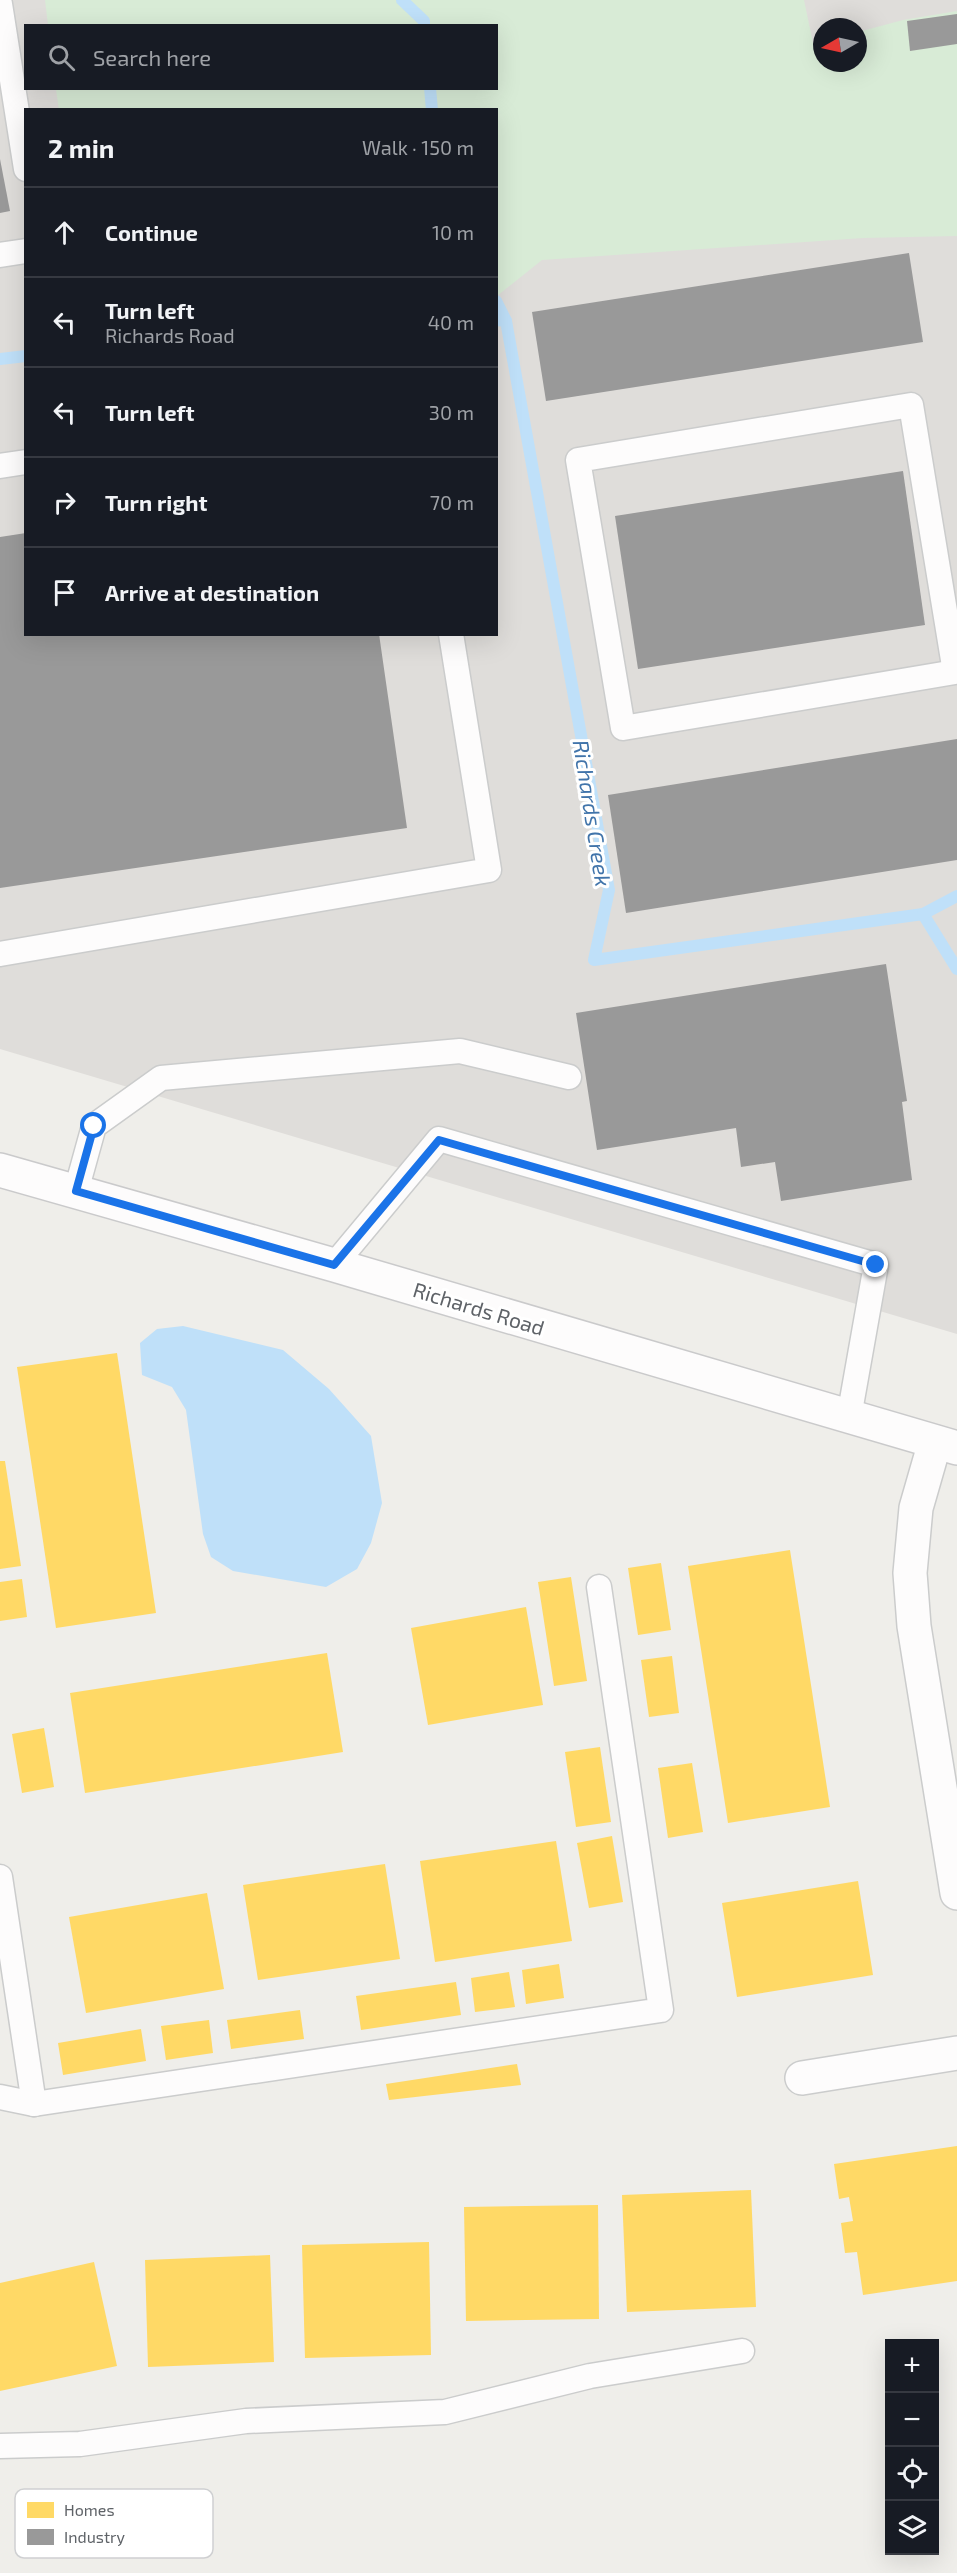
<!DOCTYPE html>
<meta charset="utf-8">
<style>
:root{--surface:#171b24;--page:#20242c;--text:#f1f3f6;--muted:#9ea1a6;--line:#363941}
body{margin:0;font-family:"Exo 2",sans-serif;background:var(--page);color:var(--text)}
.controls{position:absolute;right:18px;bottom:18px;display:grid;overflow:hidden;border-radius:0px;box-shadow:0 6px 24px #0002}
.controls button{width:54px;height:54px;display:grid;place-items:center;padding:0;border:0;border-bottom:2px solid var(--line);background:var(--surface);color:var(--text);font:30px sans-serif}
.compass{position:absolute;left:813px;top:18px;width:54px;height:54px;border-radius:50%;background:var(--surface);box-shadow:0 6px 24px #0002;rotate:261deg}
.stop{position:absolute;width:18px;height:18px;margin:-14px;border:4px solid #1a73e8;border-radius:50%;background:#fff}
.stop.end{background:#1a73e8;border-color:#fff;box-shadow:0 2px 6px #0008}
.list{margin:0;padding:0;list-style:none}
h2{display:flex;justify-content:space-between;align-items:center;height:78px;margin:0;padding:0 24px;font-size:26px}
h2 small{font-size:20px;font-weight:400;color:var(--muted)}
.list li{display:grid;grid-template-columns:39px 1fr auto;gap:18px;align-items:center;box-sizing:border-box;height:90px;padding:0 24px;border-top:2px solid var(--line)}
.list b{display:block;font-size:22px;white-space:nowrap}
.list p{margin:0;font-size:20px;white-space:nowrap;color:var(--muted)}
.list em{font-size:20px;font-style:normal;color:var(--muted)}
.icon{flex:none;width:33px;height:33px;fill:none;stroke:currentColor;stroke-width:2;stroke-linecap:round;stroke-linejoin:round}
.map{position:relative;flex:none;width:957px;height:2573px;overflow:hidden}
.search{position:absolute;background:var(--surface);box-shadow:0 6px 24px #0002;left:24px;top:24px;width:474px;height:66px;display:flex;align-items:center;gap:15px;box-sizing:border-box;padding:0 21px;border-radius:0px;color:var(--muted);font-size:22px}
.panel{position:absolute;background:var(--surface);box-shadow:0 6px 24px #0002;left:24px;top:108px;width:474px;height:528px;border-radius:0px}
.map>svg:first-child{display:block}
.industrial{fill:#dfddda;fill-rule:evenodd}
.green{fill:#d8ebd6}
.water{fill:#bfe0f9}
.homes{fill:#ffd966}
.industry{fill:#999}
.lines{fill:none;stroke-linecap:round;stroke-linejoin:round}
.stream{stroke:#bfe0f9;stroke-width:12}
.service-casing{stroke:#cbcccc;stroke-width:27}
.minor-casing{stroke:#cbcccc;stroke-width:36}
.secondary-casing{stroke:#cacacb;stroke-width:36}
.service{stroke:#fdfcfc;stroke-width:24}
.minor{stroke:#fdfcfc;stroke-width:33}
.secondary{stroke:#fdfcfc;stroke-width:33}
.route{stroke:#1a73e8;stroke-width:8}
.labels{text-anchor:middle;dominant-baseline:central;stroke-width:6;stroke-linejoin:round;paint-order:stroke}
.street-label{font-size:21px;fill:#5f6368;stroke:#fff}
.water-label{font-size:22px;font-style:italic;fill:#4174aa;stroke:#fff}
.key{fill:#fff;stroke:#cfd0d2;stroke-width:1.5}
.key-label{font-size:16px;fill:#5f6368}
</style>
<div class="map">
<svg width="957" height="2573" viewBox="0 0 957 2573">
<rect width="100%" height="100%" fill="#efeeea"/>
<!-- industrial -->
<path class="industrial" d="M0 0H957V1334L0 1049ZM26 26H496V88H26ZM822 27H858V63H822ZM26 110H496V634H26Z"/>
<!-- green -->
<path class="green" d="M45 0H804L813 43 822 41V63H858V32L903 20 957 11V236L863 238 542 260 497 296 496 110H59L56 89 496 88V26L48 25Z"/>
<!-- water -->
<path class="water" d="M183 1326 283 1350 329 1389 371 1436 382 1503 371 1543 357 1569 326 1587 233 1571 211 1557 203 1534 186 1410 172 1387 142 1375 140 1343 157 1329Z"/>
<!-- homes -->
<g class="homes">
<path d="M117 1353 156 1613 56 1628 17 1367Z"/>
<path d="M0 1461H5L21 1566 0 1569Z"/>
<path d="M790 1550 830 1807 728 1823 688 1566Z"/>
<path d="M661 1563 671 1630 638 1635 628 1568Z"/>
<path d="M571 1577 587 1681 554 1686 538 1582Z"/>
<path d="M22 1579 27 1617 0 1621V1582Z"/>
<path d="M526 1607 543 1705 428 1725 411 1628Z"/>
<path d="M327 1653 343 1752 85 1793 70 1693Z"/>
<path d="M672 1656 679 1713 649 1717 641 1660Z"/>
<path d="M44 1728 54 1787 22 1793 12 1734Z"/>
<path d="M600 1747 611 1822 576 1827 565 1752Z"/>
<path d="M692 1763 703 1832 668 1838 658 1768Z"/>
<path d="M612 1836 623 1902 589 1908 577 1843Z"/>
<path d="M556 1841 572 1941 435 1962 420 1861Z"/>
<path d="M385 1864 400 1959 258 1980 243 1885Z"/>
<path d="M858 1881 873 1975 737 1997 722 1903Z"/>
<path d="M207 1893 224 1989 86 2013 69 1917Z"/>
<path d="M559 1964 564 1998 526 2004 522 1970Z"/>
<path d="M509 1972 515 2007 475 2012 471 1978Z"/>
<path d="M456 1982 461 2015 361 2030 356 1996Z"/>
<path d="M300 2010 304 2039 231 2049 227 2020Z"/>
<path d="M209 2020 213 2053 166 2060 161 2026Z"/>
<path d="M141 2029 146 2061 63 2075 58 2043Z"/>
<path d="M517 2064 521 2085 389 2100 386 2084Z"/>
<path d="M957 2146V2281L863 2295 857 2252 845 2253 841 2223 853 2221 849 2197 839 2199 834 2164Z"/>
<path d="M751 2190 756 2307 627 2312 622 2195Z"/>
<path d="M598 2205 599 2319 466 2321 464 2207Z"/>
<path d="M429 2242 431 2355 305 2358 302 2245Z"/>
<path d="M270 2255 274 2362 148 2367 145 2260Z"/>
<path d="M94 2262 117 2366 0 2391V2283Z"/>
</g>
<!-- industry -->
<g class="industry">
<path d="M957 14V44L910 51 907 21Z"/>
<path d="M0 159 10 211 0 213Z"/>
<path d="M909 253 923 342 546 401 532 312Z"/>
<path d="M903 471 925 625 638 669 615 516Z"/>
<path d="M26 533V634H379L407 828 0 888V537Z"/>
<path d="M957 739V860L626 913 608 795Z"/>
<path d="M886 964 907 1101 902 1102 912 1180 781 1201 775 1162 741 1167 736 1128 597 1150 576 1013Z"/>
</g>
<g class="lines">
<!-- stream -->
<g class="stream">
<path d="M402 0 424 21V26"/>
<path d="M430 88 432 110"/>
<path d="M496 301 506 321"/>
<path d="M496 320 506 321 609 890 594 960 923 914 957 969"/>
<path d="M0 359 26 356"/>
<path d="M923 914 957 896"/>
</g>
<defs>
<g id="service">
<path d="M0 4 26 169"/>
<path d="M0 255 26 251"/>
<path d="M911 405 955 672 623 728 578 460Z"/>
<path d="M0 466 26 462"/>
<path d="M0 954 489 870 451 634"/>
<path d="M76 1191 94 1126 161 1078 460 1051 569 1077"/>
<path d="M334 1265 439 1139 876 1265 849 1417"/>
<path d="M0 1877 34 2104"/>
<path d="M0 2097 34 2104 661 2010 599 1587"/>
<path d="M0 2446 80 2444 246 2421 445 2412 590 2376 742 2351"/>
</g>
<g id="minor">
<path d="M935 1442 916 1508 910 1573 914 1626 957 1893"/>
<path d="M802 2078 957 2053"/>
</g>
<path id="secondary" d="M0 1170 334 1265 957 1448"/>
</defs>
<!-- service casing -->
<use href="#service" class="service-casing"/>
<!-- minor casing -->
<use href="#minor" class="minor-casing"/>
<!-- secondary casing -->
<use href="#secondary" class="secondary-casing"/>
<!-- service -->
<use href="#service" class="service"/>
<!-- minor -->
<use href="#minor" class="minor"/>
<!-- secondary -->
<use href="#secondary" class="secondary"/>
</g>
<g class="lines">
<!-- route -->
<path class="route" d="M94 1126 76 1191 334 1265 439 1140 876 1265"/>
</g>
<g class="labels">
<!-- street labels -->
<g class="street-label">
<text transform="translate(479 1308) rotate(17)">Richards Road</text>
</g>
<!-- water labels -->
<g class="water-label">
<text transform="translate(593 813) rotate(81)">Richards Creek</text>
</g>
</g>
<!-- legend -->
<rect x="15" y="2489" width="198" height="69" rx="9" class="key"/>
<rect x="27" y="2502" width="27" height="16" fill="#ffd966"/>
<rect x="27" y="2529" width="27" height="16" fill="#999"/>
<g class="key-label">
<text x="64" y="2516">Homes</text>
<text x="64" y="2543">Industry</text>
</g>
</svg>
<div class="controls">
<button>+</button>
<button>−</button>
<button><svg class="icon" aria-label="locate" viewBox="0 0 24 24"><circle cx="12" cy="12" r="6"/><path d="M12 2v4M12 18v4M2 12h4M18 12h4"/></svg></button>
<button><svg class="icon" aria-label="layers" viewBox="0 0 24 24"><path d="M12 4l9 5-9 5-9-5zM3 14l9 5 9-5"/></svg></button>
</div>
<svg class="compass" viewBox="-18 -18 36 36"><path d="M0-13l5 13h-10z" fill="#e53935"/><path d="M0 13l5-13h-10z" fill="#9ea1a6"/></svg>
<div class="stop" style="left:94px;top:1126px"></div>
<div class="stop end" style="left:876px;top:1265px"></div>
<div class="search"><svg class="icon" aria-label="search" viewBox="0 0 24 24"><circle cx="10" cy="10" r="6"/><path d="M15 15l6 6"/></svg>Search here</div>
<section class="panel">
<h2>2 min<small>Walk · 150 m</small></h2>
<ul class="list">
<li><svg class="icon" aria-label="ahead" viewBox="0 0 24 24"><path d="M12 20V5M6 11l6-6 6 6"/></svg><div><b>Continue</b></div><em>10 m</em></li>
<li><svg class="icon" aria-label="left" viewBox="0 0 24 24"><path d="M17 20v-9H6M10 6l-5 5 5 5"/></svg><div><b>Turn left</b><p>Richards Road</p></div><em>40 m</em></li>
<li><svg class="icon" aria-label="left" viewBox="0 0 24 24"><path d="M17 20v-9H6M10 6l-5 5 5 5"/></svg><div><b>Turn left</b></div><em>30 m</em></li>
<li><svg class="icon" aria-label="right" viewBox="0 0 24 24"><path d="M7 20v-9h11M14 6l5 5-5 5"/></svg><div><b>Turn right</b></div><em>70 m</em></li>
<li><svg class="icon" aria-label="arrive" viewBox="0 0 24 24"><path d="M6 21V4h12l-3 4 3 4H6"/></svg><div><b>Arrive at destination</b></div></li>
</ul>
</section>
</div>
